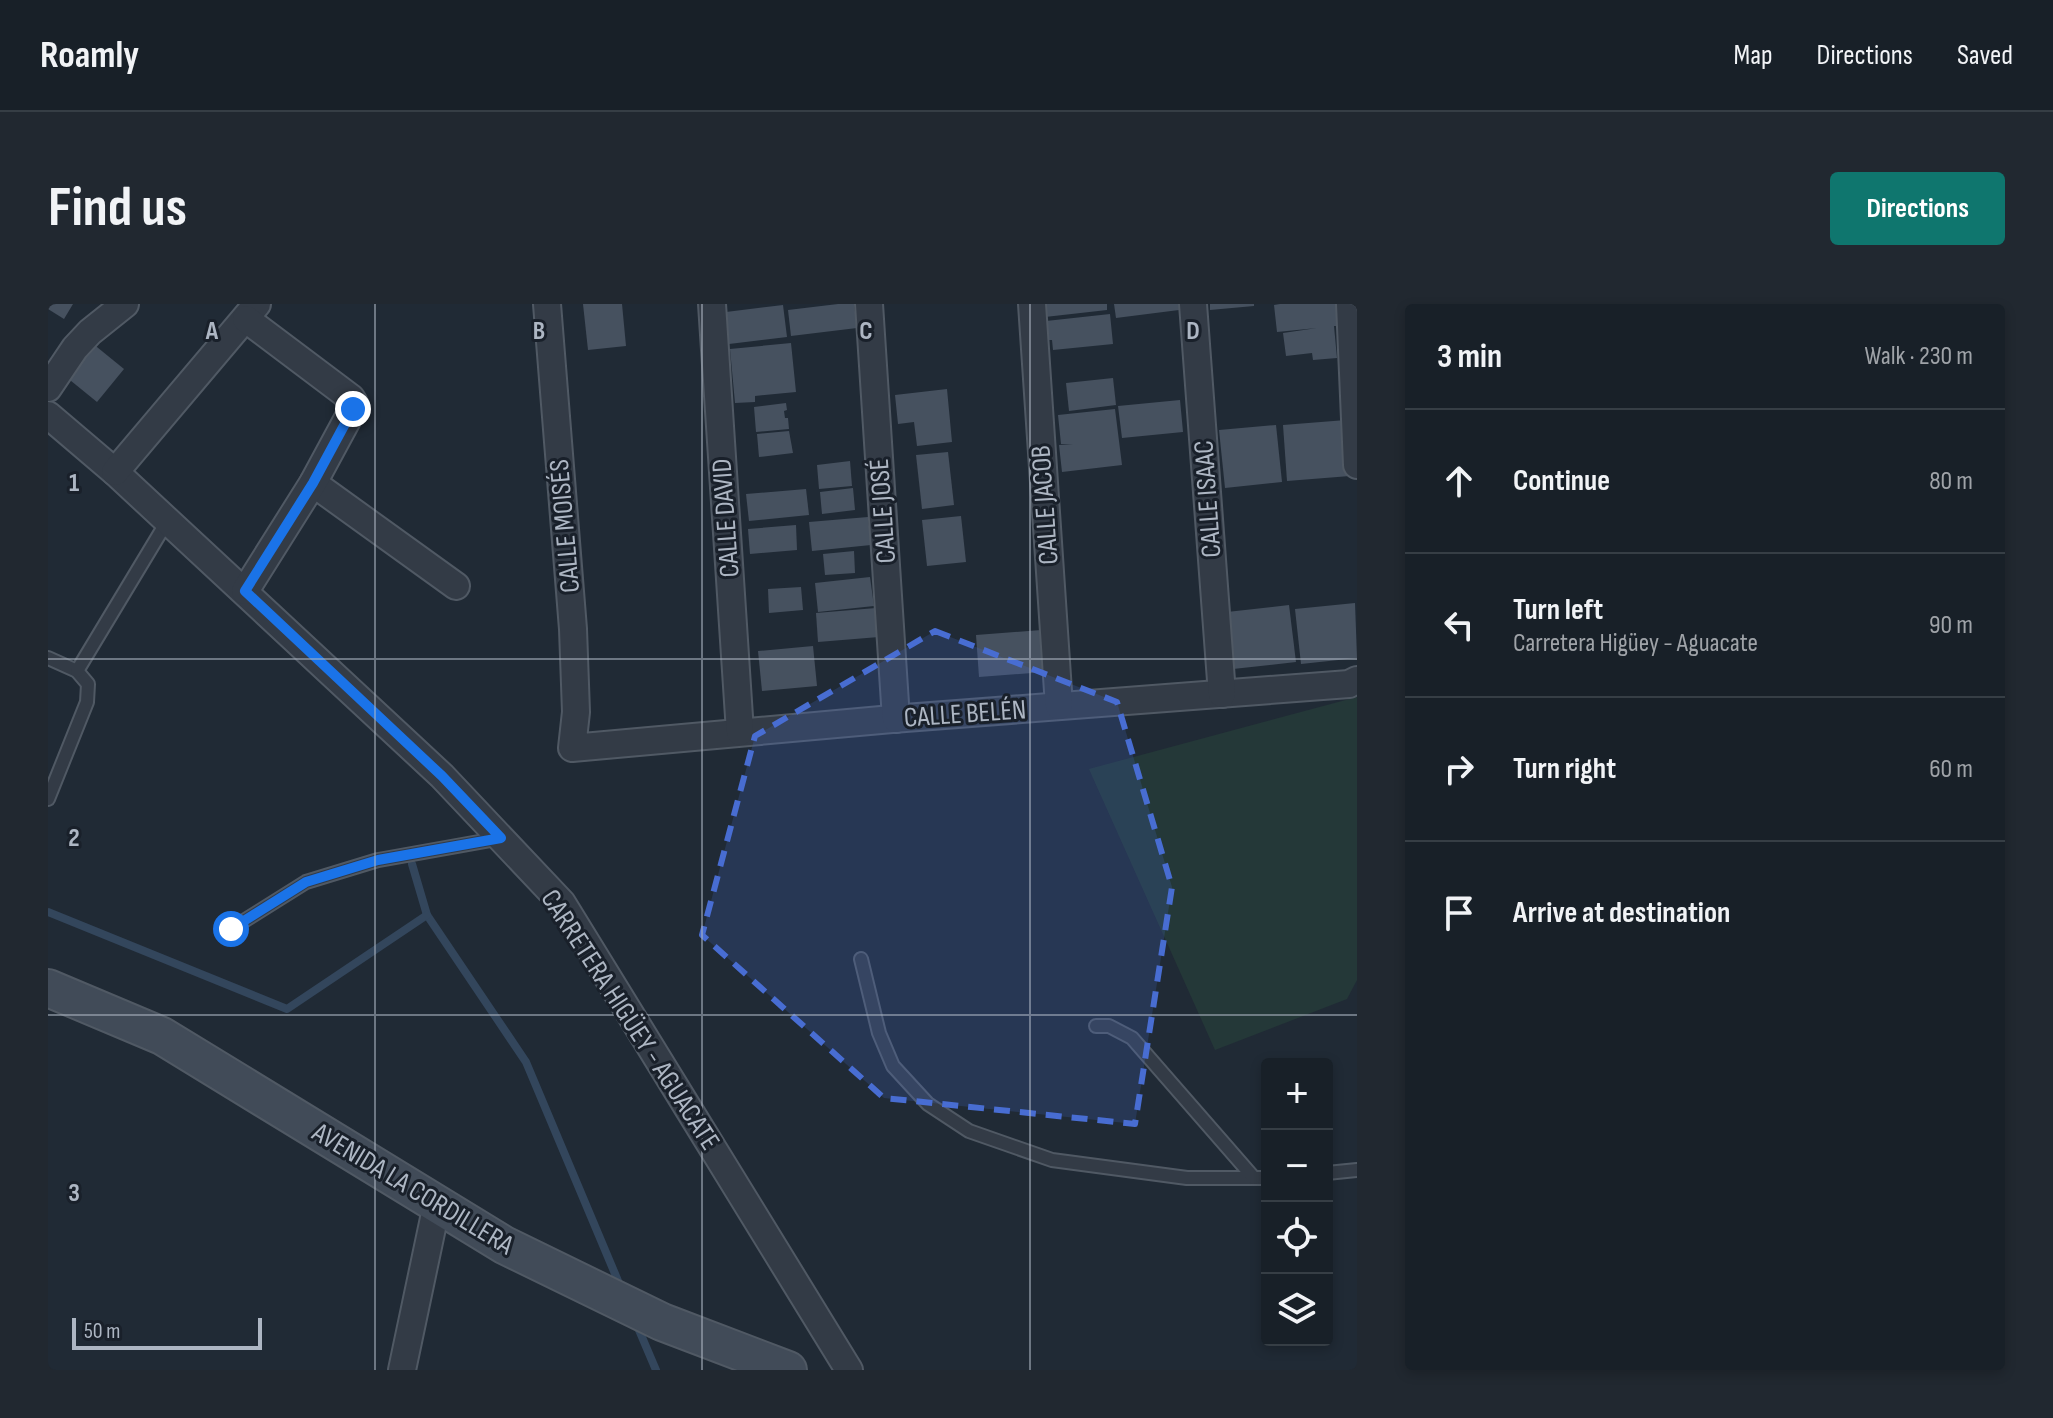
<!DOCTYPE html>
<meta charset="utf-8">
<style>
:root{--surface:#182028;--page:#212830;--text:#f1f3f6;--muted:#9fa3a8;--line:#363e45;--accent:#0f766e}
body{margin:0;font-family:"Sofia Sans Condensed",sans-serif;background:var(--page);color:var(--text)}
.controls{position:absolute;right:24px;bottom:24px;display:grid;overflow:hidden;border-radius:8px;box-shadow:0 4px 12px #0003}
.controls button{width:72px;height:72px;display:grid;place-items:center;padding:0;border:0;border-bottom:2px solid var(--line);background:var(--surface);color:var(--text);font:40px sans-serif}
.scale{position:absolute;left:24px;bottom:20px;width:190px;box-sizing:border-box;padding-left:8px;border:4px solid #adb6c3;border-top:0;font-size:22px;line-height:28px;white-space:nowrap;color:#adb6c3;-webkit-text-stroke:6px #19202a;paint-order:stroke}
.stop{position:absolute;width:24px;height:24px;margin:-18px;border:6px solid #1a73e8;border-radius:50%;background:#fff}
.stop.end{background:#1a73e8;border-color:#fff;box-shadow:0 2px 8px #0008}
.list{margin:0;padding:0;list-style:none}
h2{display:flex;justify-content:space-between;align-items:center;height:104px;margin:0;padding:0 32px;font-size:34px}
h2 small{font-size:26px;font-weight:400;color:var(--muted)}
.list li{display:grid;grid-template-columns:52px 1fr auto;gap:24px;align-items:center;box-sizing:border-box;height:144px;padding:0 32px;border-top:2px solid var(--line)}
.list b{display:block;font-size:30px;white-space:nowrap}
.list p{margin:0;font-size:26px;white-space:nowrap;color:var(--muted)}
.list em{font-size:26px;font-style:normal;color:var(--muted)}
.icon{flex:none;width:44px;height:44px;fill:none;stroke:currentColor;stroke-width:2;stroke-linecap:round;stroke-linejoin:round}
.map{position:relative;flex:none;width:1309px;height:1066px;overflow:hidden;border-radius:8px}
header{display:flex;align-items:center;gap:48px;box-sizing:border-box;height:112px;padding:0 40px;background:var(--surface);border-bottom:2px solid var(--line)}
header strong{font-size:38px}
nav{display:flex;gap:44px;margin-inline-start:auto;font-size:28px}
.intro{display:flex;align-items:center;justify-content:space-between;box-sizing:border-box;height:192px;padding:0 48px}
h1{margin:0;font-size:56px}
.button{padding:20px 36px;border-radius:8px;background:var(--accent);color:#fff;font-size:28px;font-weight:700}
main{display:flex;gap:48px;padding:0 48px}
aside{flex:1;background:var(--surface);border-radius:8px;box-shadow:0 4px 12px #0003}
.map>svg:first-child{display:block}
.green{fill:#243838}
.lines{fill:none;stroke-linecap:round;stroke-linejoin:round}
.stream{stroke:#33465c;stroke-width:8}
.building{fill:#46515f}
.service-casing{stroke:#505964;stroke-width:16}
.minor-casing{stroke:#505964;stroke-width:30}
.secondary-casing{stroke:#505964;stroke-width:40}
.service{stroke:#333b46;stroke-width:12}
.minor{stroke:#333b46;stroke-width:26}
.secondary{stroke:#414b58;stroke-width:36}
.route{stroke:#1a73e8;stroke-width:10}
.marked{fill:#486dd2;fill-opacity:0.2;stroke:#486dd2;stroke-width:6;stroke-dasharray:16 10;stroke-linejoin:round}
.grid{fill:none;stroke:#adb6c3;stroke-width:2;stroke-opacity:0.55}
.labels{text-anchor:middle;dominant-baseline:central;stroke-width:6;stroke-linejoin:round;paint-order:stroke}
.street-label{font-size:28px;fill:#adb6c3;stroke:#19202a}
.grid-label{font-size:26px;text-anchor:middle;font-weight:bold;fill:#adb6c3;stroke:#19202a;stroke-width:6;stroke-linejoin:round;paint-order:stroke}
</style>
<header>
<strong>Roamly</strong>
<nav><a>Map</a><a>Directions</a><a>Saved</a></nav>
</header>
<div class="intro"><h1>Find us</h1><a class="button">Directions</a></div>
<main>
<div class="map">
<svg width="1309" height="1066" viewBox="0 0 1309 1066">
<rect width="100%" height="100%" fill="#202a35"/>
<!-- green -->
<path class="green" d="M1309 393V676L1299 695 1167 746 1041 465Z"/>
<g class="lines">
<!-- stream -->
<g class="stream">
<path d="M364 560 379 611 478 758 573 984"/>
<path d="M0 608 239 705 379 611"/>
<path d="M588 1019 608 1066"/>
</g>
</g>
<!-- building -->
<g class="building">
<path d="M0 0H25L16 15 0 5Z"/>
<path d="M535 0H574L578 42 540 46Z"/>
<path d="M790 0H806L809 24 743 32 740 6Z"/>
<path d="M996 0H1059V6L997 13Z"/>
<path d="M1066 0H1131V6L1068 14Z"/>
<path d="M1162 0H1206V2L1162 6Z"/>
<path d="M1232 0H1289L1291 22H1286L1289 54 1265 56 1264 49 1238 52 1235 29 1269 24 1229 28 1226 1Z"/>
<path d="M735 1 739 33 681 40 678 8Z"/>
<path d="M1062 10 1065 40 1005 46 1004 36H1000L998 17Z"/>
<path d="M44 39 76 65 49 98 17 72Z"/>
<path d="M743 39 748 88 707 92V98L687 99 682 45Z"/>
<path d="M1065 74 1068 101 1021 107 1018 79Z"/>
<path d="M899 85 904 138 869 142 866 118 850 120 847 91Z"/>
<path d="M1132 96 1135 128 1074 134 1070 102Z"/>
<path d="M738 99 739 106 736 107 737 114H740L741 125 708 128 706 103Z"/>
<path d="M1067 105 1074 161 1014 168 1011 141 1025 140H1013L1010 111Z"/>
<path d="M1298 116 1302 172 1239 177 1235 121Z"/>
<path d="M1228 121 1234 178 1177 184 1171 126Z"/>
<path d="M741 127 745 149 711 153 709 130Z"/>
<path d="M900 148 906 201 874 205 868 151Z"/>
<path d="M802 157 804 182 771 185 769 161Z"/>
<path d="M805 184 807 206 774 210 772 188Z"/>
<path d="M758 185 761 211 701 217 698 190Z"/>
<path d="M913 212 918 258 879 262 874 216Z"/>
<path d="M820 213 823 241 764 247 761 218Z"/>
<path d="M748 221 749 246 702 250 700 225Z"/>
<path d="M806 247 807 269 777 271 775 250Z"/>
<path d="M822 273 826 302 770 308 767 279Z"/>
<path d="M753 283 755 306 721 309 720 285Z"/>
<path d="M1307 299 1309 354 1253 360 1247 305Z"/>
<path d="M1241 301 1248 358 1185 365 1179 308Z"/>
<path d="M828 304 831 333 770 338 768 309Z"/>
<path d="M993 326 997 368 931 373 928 331Z"/>
<path d="M765 342 769 382 714 387 710 347Z"/>
</g>
<g class="lines">
<defs>
<g id="service">
<path d="M0 354 29 367 40 380 39 398 0 495"/>
<path d="M29 367 120 216"/>
<path d="M183 625 258 578 330 556 453 534"/>
<path d="M813 655 831 729 845 762 880 800 921 827 1004 856 1139 874H1219"/>
<path d="M1048 722H1061L1084 734 1206 874"/>
<path d="M1279 869 1309 866"/>
</g>
<g id="minor">
<path d="M499 0 525 325 528 408 524 444 844 415 1301 380 1309 376"/>
<path d="M664 0 692 428"/>
<path d="M821 0 848 415"/>
<path d="M984 0 1011 402"/>
<path d="M1145 0 1174 390"/>
<path d="M1302 0 1309 161"/>
<path d="M0 84 27 44 42 28 77 0"/>
<path d="M0 111 67 168 394 472 514 599 801 1066"/>
<path d="M67 168 209 0"/>
<path d="M265 179 408 282"/>
<path d="M197 287 265 179 305 105 306 99 303 94 198 15"/>
<path d="M354 1066 389 900"/>
</g>
<path id="secondary" d="M0 684 114 732 456 941 614 1018 740 1066"/>
</defs>
<!-- service casing -->
<use href="#service" class="service-casing"/>
<!-- minor casing -->
<use href="#minor" class="minor-casing"/>
<!-- secondary casing -->
<use href="#secondary" class="secondary-casing"/>
<!-- service -->
<use href="#service" class="service"/>
<!-- minor -->
<use href="#minor" class="minor"/>
<!-- secondary -->
<use href="#secondary" class="secondary"/>
</g>
<g class="lines">
<!-- route -->
<path class="route" d="M183 625 258 578 330 556 453 534 394 472 197 287 265 179 305 105"/>
</g>
<!-- marked area -->
<path class="marked" d="M887 327 1069 398 1124 583 1087 820 836 794 654 631 707 432Z"/>
<!-- grid -->
<path class="grid" d="M327 0V1066M654 0V1066M982 0V1066M0 355H1309M0 711H1309"/>
<g class="labels">
<!-- street labels -->
<g class="street-label">
<text transform="translate(1160 195) rotate(-94)">CALLE ISAAC</text>
<text transform="translate(997 201) rotate(-94)">CALLE JACOB</text>
<text transform="translate(835 207) rotate(-94)">CALLE JOSÉ</text>
<text transform="translate(678 214) rotate(-94)">CALLE DAVID</text>
<text transform="translate(517 222) rotate(-95)">CALLE MOISÉS</text>
<text transform="translate(917 410) rotate(-4)">CALLE BELÉN</text>
<text transform="translate(582 716) rotate(57)">CARRETERA HIGÜEY - AGUACATE</text>
<text transform="translate(365 885) rotate(31)">AVENIDA LA CORDILLERA</text>
</g>
</g>
<g class="grid-label">
<text x="164" y="35">A</text>
<text x="491" y="35">B</text>
<text x="818" y="35">C</text>
<text x="1145" y="35">D</text>
<text x="26" y="187">1</text>
<text x="26" y="542">2</text>
<text x="26" y="897">3</text>
</g>
</svg>
<div class="controls">
<button>+</button>
<button>−</button>
<button><svg class="icon" aria-label="locate" viewBox="0 0 24 24"><circle cx="12" cy="12" r="6"/><path d="M12 2v4M12 18v4M2 12h4M18 12h4"/></svg></button>
<button><svg class="icon" aria-label="layers" viewBox="0 0 24 24"><path d="M12 4l9 5-9 5-9-5zM3 14l9 5 9-5"/></svg></button>
</div>
<div class="scale">50 m</div>
<div class="stop" style="left:183px;top:625px"></div>
<div class="stop end" style="left:305px;top:105px"></div>
</div>
<aside>
<h2>3 min<small>Walk · 230 m</small></h2>
<ul class="list">
<li><svg class="icon" aria-label="ahead" viewBox="0 0 24 24"><path d="M12 20V5M6 11l6-6 6 6"/></svg><div><b>Continue</b></div><em>80 m</em></li>
<li><svg class="icon" aria-label="left" viewBox="0 0 24 24"><path d="M17 20v-9H6M10 6l-5 5 5 5"/></svg><div><b>Turn left</b><p>Carretera Higüey - Aguacate</p></div><em>90 m</em></li>
<li><svg class="icon" aria-label="right" viewBox="0 0 24 24"><path d="M7 20v-9h11M14 6l5 5-5 5"/></svg><div><b>Turn right</b></div><em>60 m</em></li>
<li><svg class="icon" aria-label="arrive" viewBox="0 0 24 24"><path d="M6 21V4h12l-3 4 3 4H6"/></svg><div><b>Arrive at destination</b></div></li>
</ul>
</aside>
</main>
